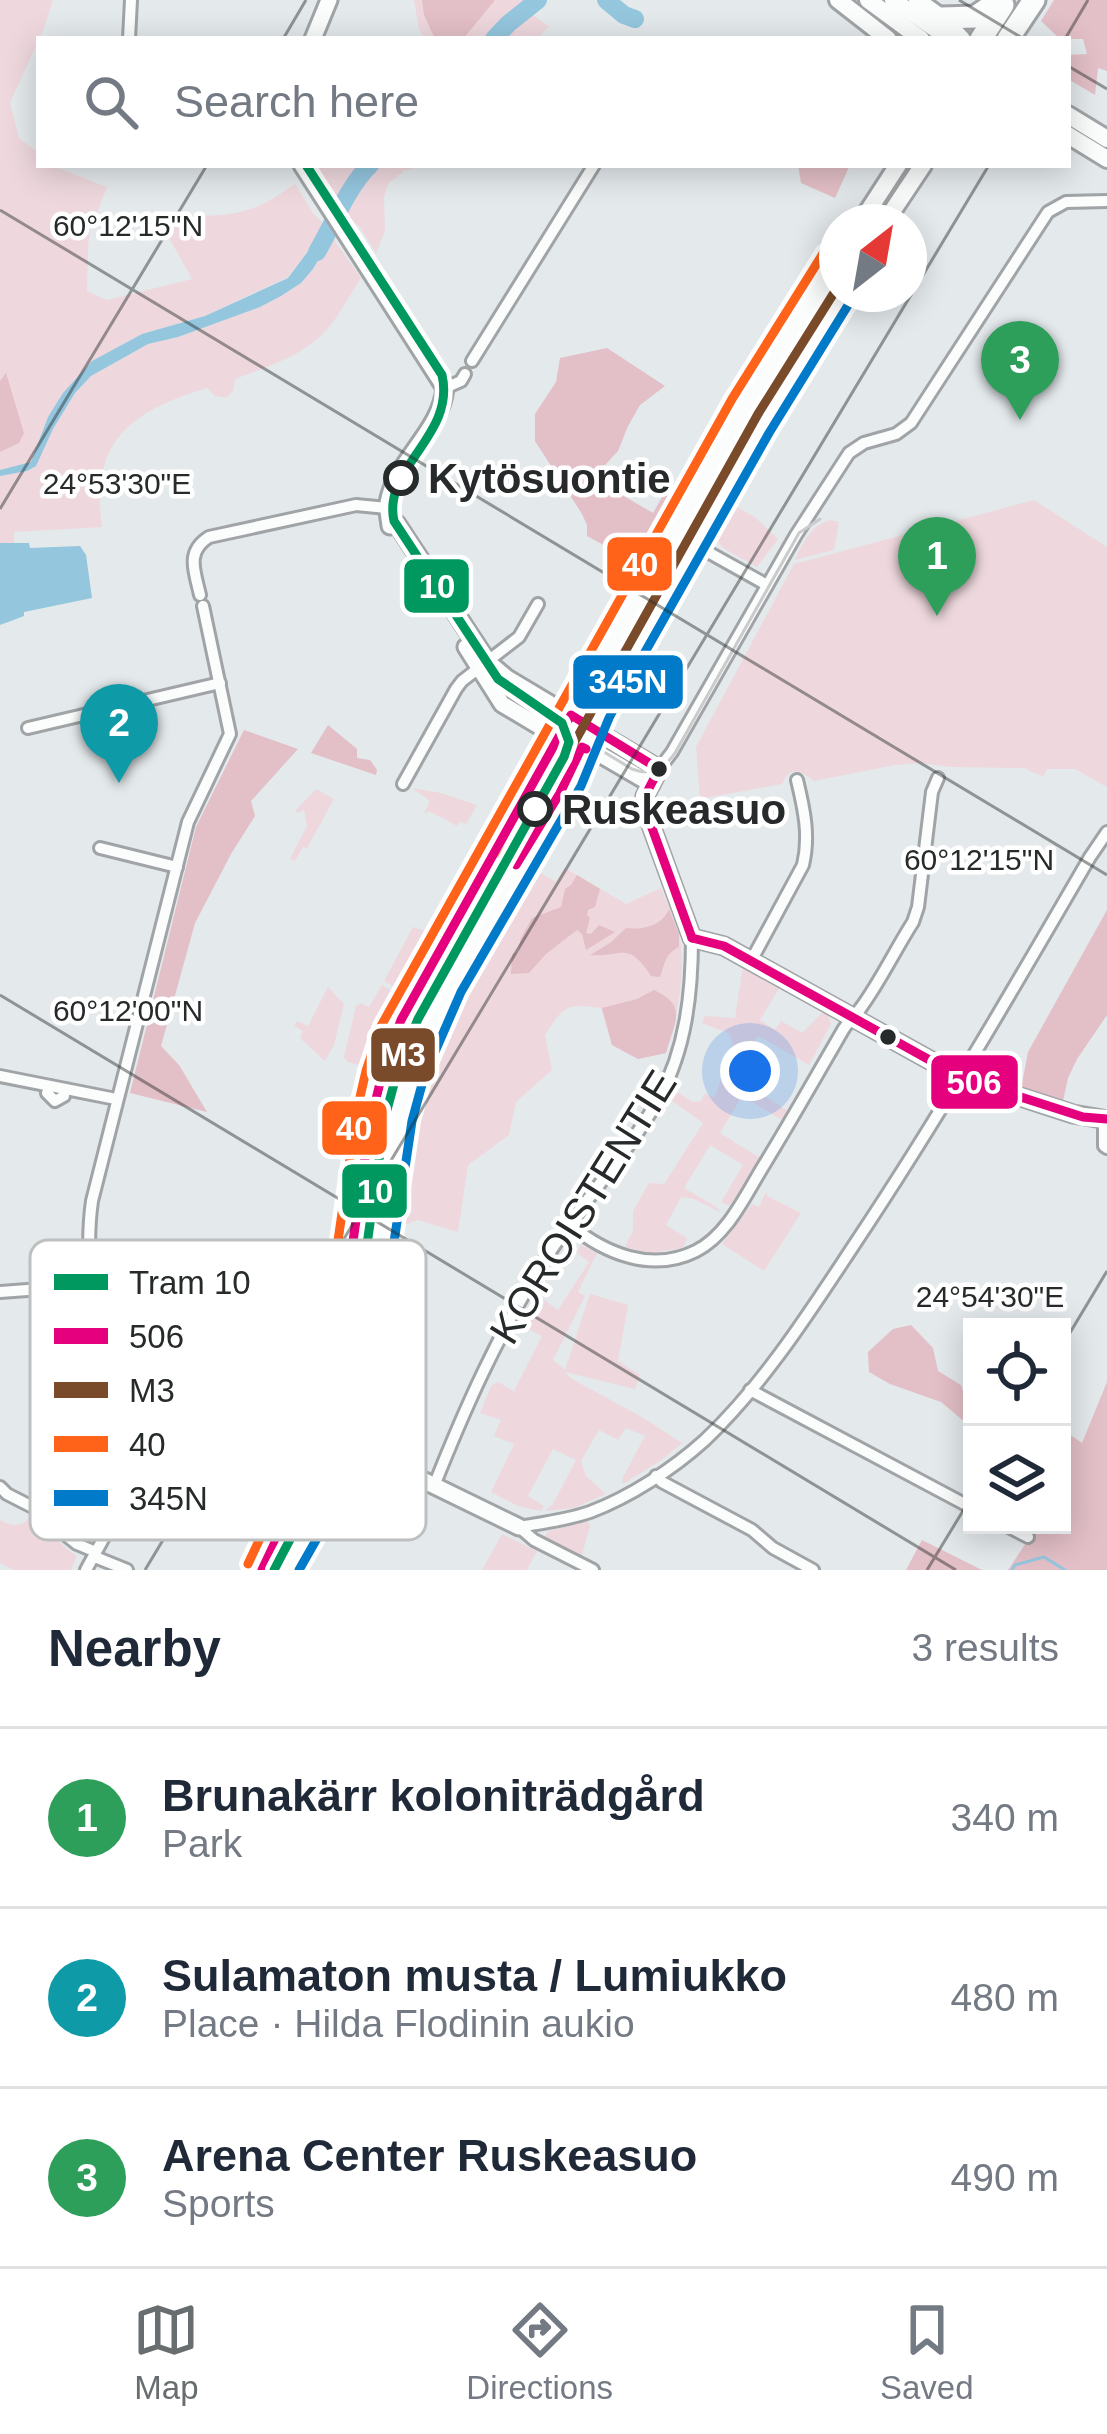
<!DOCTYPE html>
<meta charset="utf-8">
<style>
:root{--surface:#fff;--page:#f2f2f3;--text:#1f2937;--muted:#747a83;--line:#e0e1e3;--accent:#686d6f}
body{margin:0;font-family:Arial,sans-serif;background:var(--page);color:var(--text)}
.controls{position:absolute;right:36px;bottom:36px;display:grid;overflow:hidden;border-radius:0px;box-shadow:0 6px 30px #0003}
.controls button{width:108px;height:108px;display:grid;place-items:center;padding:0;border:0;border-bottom:3px solid var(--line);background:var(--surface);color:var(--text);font:60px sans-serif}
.compass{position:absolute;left:819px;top:204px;width:108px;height:108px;border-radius:50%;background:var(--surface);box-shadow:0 6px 30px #0003;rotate:31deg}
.you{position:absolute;left:750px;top:1071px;width:42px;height:42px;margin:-30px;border:9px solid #fff;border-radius:50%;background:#1a73e8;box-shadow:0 0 0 18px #1a73e833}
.badge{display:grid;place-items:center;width:78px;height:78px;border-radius:50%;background:var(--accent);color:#fff;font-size:39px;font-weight:700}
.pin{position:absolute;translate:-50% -99px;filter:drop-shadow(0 3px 6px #0008)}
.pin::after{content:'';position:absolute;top:63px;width:42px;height:36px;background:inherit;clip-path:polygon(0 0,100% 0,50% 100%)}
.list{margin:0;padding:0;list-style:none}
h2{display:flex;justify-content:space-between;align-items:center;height:156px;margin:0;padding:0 48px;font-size:51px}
h2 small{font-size:39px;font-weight:400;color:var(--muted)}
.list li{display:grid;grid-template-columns:78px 1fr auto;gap:36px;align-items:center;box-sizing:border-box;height:180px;padding:0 48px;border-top:3px solid var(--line)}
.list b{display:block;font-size:45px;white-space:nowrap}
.list p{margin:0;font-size:39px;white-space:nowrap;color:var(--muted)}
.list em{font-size:39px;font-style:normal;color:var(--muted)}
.icon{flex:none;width:66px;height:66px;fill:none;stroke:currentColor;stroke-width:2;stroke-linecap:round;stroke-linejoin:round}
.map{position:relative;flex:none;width:1107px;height:1570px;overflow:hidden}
.search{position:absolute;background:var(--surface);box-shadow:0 6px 30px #0003;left:36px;right:36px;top:36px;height:132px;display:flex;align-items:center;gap:30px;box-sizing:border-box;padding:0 42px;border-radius:0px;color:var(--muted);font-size:45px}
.sheet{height:696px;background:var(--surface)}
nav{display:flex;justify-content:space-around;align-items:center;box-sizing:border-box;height:168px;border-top:3px solid var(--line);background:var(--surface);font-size:33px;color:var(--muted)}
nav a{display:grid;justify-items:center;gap:6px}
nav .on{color:var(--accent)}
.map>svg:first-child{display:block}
.green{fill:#eed8dd}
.forest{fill:#e3bfc7}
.water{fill:#94c6de}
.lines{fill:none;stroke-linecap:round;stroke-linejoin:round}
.stream{stroke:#94c6de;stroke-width:3}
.river{stroke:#94c6de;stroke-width:18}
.street-casing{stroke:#a0a4a7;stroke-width:16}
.secondary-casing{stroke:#a0a4a7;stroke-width:21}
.primary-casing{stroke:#a0a4a7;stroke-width:22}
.highway-casing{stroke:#a0a4a7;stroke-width:27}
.street{stroke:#fbfcfc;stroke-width:10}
.secondary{stroke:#fbfcfc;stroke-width:15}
.primary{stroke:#fbfcfc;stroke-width:16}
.highway{stroke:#fbfcfc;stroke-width:21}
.tram{stroke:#cacbcc;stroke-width:3}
.bus-1-casing{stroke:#fff;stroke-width:18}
.bus-2-casing{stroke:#fff;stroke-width:18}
.bus-3-casing{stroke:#fff;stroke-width:18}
.bus-4-casing{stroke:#fff;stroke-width:18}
.bus-1{stroke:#e5007d;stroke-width:9}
.bus-2{stroke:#7a4b2a;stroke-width:9}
.bus-3{stroke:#ff6319;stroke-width:9}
.bus-4{stroke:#007ac9;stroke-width:9}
.tram-1-casing{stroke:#fff;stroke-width:18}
.tram-1{stroke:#00985f;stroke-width:9}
.ticks{fill:none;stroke:#262a2b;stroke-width:3;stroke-opacity:0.45}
.stop-dot{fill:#fff;stroke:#262a2b;stroke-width:6}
.bus-dot{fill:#262a2b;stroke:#fff;stroke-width:4.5}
.labels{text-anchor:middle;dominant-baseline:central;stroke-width:9;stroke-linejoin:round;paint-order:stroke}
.stop-label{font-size:42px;font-weight:bold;fill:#262a2b;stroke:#fff;text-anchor:start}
.street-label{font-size:42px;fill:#262a2b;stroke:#fff}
.key{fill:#fff;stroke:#bebfbf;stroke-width:3}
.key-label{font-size:33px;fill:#262a2b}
.ticks-label{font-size:30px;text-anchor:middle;fill:#262a2b;stroke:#fff;stroke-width:9;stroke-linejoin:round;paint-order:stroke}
.line-badge{stroke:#fff;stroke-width:4.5}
.badge-label{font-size:33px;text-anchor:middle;font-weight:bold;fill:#fff}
</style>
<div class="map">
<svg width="1107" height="1570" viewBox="0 0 1107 1570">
<rect width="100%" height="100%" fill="#e4e9ec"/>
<!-- green -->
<g class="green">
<path d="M0 0H53L44 28 10 103 19 138 39 153V165C59 165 86 180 107 187L97 213 92 211 88 247 87 291 107 300 192 279 163 227 162 215C195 216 230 219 261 205 272 200 284 191 295 184L313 213 326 227 288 277 205 316 142 334 92 361 31 462 4 471 0 470Z"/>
<path d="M414 0H526L521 7 549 26 537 39H425L419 29Z"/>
<path d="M321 165H430L405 170 388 184 384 197 385 231 376 253 360 227 348 219 316 167Z"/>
<path d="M332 237 361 278C350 294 341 313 329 327 305 356 268 366 235 379L233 391 226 398 215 396 207 388C131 411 90 441 102 527L14 532V545L0 543V476L27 471 75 393 91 376 148 344 178 337 260 307 281 296 301 283 313 269Z"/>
<path d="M1034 500 1107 547V787L1075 769H1047L1043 777 1024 768 951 767 919 763 895 765 814 781C800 770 790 766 782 784L700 799 696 747 794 564Z"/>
<path d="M730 503 756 518 778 539 757 567 723 548 712 534Z"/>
<path d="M831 520 839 522 834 550 795 560C803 542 811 525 831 520Z"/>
<path d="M412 788 441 793 477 805 466 824 460 821 457 826 429 811 424 814 430 801Z"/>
<path d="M316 789 334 799 307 848 303 847 295 861 290 859 307 826 304 810 297 813 296 810Z"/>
<path d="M531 867 556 882 565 868 626 904 661 888C667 903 675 919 679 934 687 972 677 1016 666 1053L638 1059 612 1045 601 1008C565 1003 565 1005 545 1035L552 1070 516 1102 509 1135 468 1165 458 1232 418 1220 398 1227 412 1114 420 1078 446 1017Z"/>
<path d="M413 927 429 932 396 988 384 981Z"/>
<path d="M743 965 780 987 760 1020 775 1030 781 1021 802 1033 822 1013 828 1015 831 1024 809 1065 758 1036 741 1064 749 1086 790 1112 784 1121 742 1096 720 1133 760 1158 730 1206 721 1202 743 1165 710 1145 684 1188 718 1208 720 1212 694 1199 681 1197 666 1225 687 1238 683 1248 650 1253 625 1247 633 1231V1211L649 1183 664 1184 703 1123 671 1100 675 1091 693 1102 701 1101 704 1094 715 1097 733 1042 728 1033 702 1023 705 1016 735 1018Z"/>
<path d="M382 985 394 992 378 1021 365 1063 363 1066 348 1062 344 1057 356 1006 361 1003 369 1007Z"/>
<path d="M328 987 344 1004 334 1045 325 1061 300 1038 303 1031 294 1026 297 1021 308 1026Z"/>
<path d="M766 1192 767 1196 801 1213 764 1271 722 1244 752 1204 759 1207Z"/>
<path d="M581 1245 597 1253 578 1292 585 1296 553 1360 565 1370 590 1294 628 1305 618 1361 640 1375 635 1389 565 1372 572 1379 642 1417 682 1443 663 1459 623 1484 622 1479 645 1436 626 1428 618 1440 599 1430 581 1461 586 1476 606 1494 574 1508 545 1511 553 1504 576 1460 553 1449 528 1496 544 1506 541 1511 518 1506 491 1492 514 1444 494 1436 501 1420 480 1413 491 1386 498 1382 514 1391 542 1336 521 1326 540 1297 558 1310 589 1262 577 1253Z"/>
<path d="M31 1516C50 1527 58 1545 77 1556L71 1570H14L0 1563V1520C12 1527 22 1527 31 1516Z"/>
<path d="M588 1521 590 1526 581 1558 542 1540 549 1531Z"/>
<path d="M502 1534 537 1551 527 1570H482Z"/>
</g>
<!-- forest -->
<g class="forest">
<path d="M422 0H495L463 39H435L424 15Z"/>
<path d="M1054 0H1107V71L1098 68 1095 95 1068 79V55L1087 54 1083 39H1060L1041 21Z"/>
<path d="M798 165H850L835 198 801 183Z"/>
<path d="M607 348 665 386 640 405 628 426 618 451 604 466 622 495 653 513 670 483 679 489 637 563 587 536V525L582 514 535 441V414L556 382 560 358Z"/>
<path d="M6 373 24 433 19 443 0 452V381Z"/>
<path d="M328 725 357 749V758L370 760 377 770 376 775 311 753Z"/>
<path d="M244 730 298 749 251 801 255 816 231 854 195 923 161 1046 179 1065 207 1112 130 1093 196 827Z"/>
<path d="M577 875 600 889 595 907 588 910 587 915 590 918 586 933 591 934 599 925 615 932 586 950 582 934 577 930 546 954 529 973 511 974 512 954 518 952 521 938 532 918 561 907 565 889 571 885Z"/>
<path d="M669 909 679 934V947C665 954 665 963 660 977L651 976C627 939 622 958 590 955L610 943 626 928C643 930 662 926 669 909Z"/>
<path d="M1107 910V1015L1077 1059 1068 1078 1063 1101 1021 1089 1028 1052Z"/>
<path d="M654 990C688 1006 675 1021 666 1053L638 1059 612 1045 602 1008 637 999Z"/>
<path d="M911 1325 933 1348 938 1371 961 1385 968 1406 972 1409V1428L941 1402 890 1384 869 1372 868 1352 893 1329Z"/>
<path d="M1107 1382V1570H1008L1038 1525H1062V1429L1082 1443Z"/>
<path d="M922 1540 982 1570H906Z"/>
</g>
<!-- water -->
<g class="water">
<path d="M326 227 332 237 313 269 301 283 281 296 260 307 178 337 148 344 91 376 75 393 53 429 36 466 27 471 0 476V470L31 462 48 417 63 393 92 361 142 334 205 316 288 278Z"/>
<path d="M0 543H29L30 548 80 546 86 555 92 598 24 612V616L0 625Z"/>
</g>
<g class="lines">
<!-- stream -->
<path class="stream" d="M1012 1570 1015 1565 1044 1557 1065 1570"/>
<!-- river -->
<g class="river">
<path d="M606 0 624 15 635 19"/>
<path d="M494 39 508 24 538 0"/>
<path d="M317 252C333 225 348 186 370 165"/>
</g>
<defs>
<g id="street">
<path d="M129 39 131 0"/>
<path d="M472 361 594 165"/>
<path d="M445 388 461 381 465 374"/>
<path d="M690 542 767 585"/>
<path d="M200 595C195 572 185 552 209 537L356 505 387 508"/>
<path d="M28 728 220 683"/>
<path d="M659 769 672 752 796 535 849 453 864 443 896 434 911 423 1048 212 1066 202 1107 201"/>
<path d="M403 784 456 689 462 681 519 637 538 604"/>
<path d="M100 848 177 867"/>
<path d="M751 961 803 865C810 836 804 809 797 780"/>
<path d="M0 1076 116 1099"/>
<path d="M50 1086 47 1093 55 1101 64 1096V1089"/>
<path d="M1104 1119V1146L1107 1148"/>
<path d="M569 1224C605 1254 652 1273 696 1251 728 1235 746 1194 764 1165 791 1121 817 1075 843 1030 848 1022 855 1016 860 1009 880 982 895 950 913 922L918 907 932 792 938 778"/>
<path d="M0 1292 41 1289 102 1297 157 1283 171 1307 177 1308 187 1323 179 1332H171L166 1324 171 1307"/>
<path d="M247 1313 285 1443 307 1439 321 1441"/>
<path d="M750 1390 972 1508"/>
<path d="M656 1476 662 1482 752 1530 773 1548 813 1570"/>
<path d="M434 1486C465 1408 498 1334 543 1263 578 1206 626 1157 659 1098 686 1049 692 993 692 938"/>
<path d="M0 1487 7 1494 54 1518 67 1536 77 1544 96 1552"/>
<path d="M1005 1525 1028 1537"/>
<path d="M519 1527C542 1523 567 1520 590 1512 630 1497 673 1469 705 1440 764 1384 809 1313 854 1245 938 1119 1014 988 1090 857L1107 832"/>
<path d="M519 1527 534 1540 593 1570"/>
<path d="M95 1557 127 1570"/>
<path d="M86 1570C102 1540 124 1507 129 1470 113 1380 79 1293 92 1201L188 822 230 734 203 606"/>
</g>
<g id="secondary">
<path d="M313 39 329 0"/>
<path d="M302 165 445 388C441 430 399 458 389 498 386 507 389 516 390 526"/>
<path d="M390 518 397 524 488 662 507 678 659 769 645 796 644 806 692 938 724 946 962 1078 1073 1114 1102 1119"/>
<path d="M466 647 502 704 559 738 603 756 651 784"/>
<path d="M321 1441 359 1449 519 1527"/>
</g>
<g id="primary">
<path d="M838 0 888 39"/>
<path d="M868 0 921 39"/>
<path d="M893 0 944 35"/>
<path d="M917 0 942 18 962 39"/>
<path d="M1068 115 1107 139"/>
<path d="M1068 135 1107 159"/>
<path d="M861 222 898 165"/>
<path d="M885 222 923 165"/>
<path d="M262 1570 316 1455 327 1422 372 1112 380 1076 395 1032 745 406 837 260"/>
<path d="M282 1570 327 1491 348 1447 397 1118C425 993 509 890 568 779 581 755 587 727 599 703 625 655 653 608 680 560 731 470 780 380 837 294"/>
</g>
<g id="highway">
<path d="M942 18 975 17 1000 0"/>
<path d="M981 39 1003 5"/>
<path d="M1008 39 1034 0"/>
</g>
</defs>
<!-- street casing -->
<use href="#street" class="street-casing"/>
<!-- secondary casing -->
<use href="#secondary" class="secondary-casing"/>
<!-- primary casing -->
<use href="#primary" class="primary-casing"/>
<!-- highway casing -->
<use href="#highway" class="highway-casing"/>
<!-- street -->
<use href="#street" class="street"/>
<!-- secondary -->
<use href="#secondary" class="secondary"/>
<!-- primary -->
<use href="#primary" class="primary"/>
<!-- highway -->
<use href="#highway" class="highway"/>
<!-- tram -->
<g class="tram">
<path d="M543 715 632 769C651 776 664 769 675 753L799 533 820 519"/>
<path d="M554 774C567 755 579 744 603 753"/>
</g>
<defs>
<g id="bus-1">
<path d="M516 865 560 793 582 747 586 749"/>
<path d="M692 938 724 946 962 1078 1083 1117 1107 1119"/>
<path d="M262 1570 316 1455 327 1422 370 1123 385 1063 401 1020 571 715 659 769 645 796 644 806 692 938"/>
</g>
<path id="bus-2" d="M279 1570 330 1461 342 1425 387 1115 394 1080 409 1038 758 414 837 288"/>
<g id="bus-3">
<path d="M502 858 548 785 569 738"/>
<path d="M248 1564 302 1449 312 1419 357 1110 366 1071 381 1026 732 399 824 252"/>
</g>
<path id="bus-4" d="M299 1570 340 1498 363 1451 412 1121 424 1077 461 992 581 786 609 718 632 675 769 433 850 302"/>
</defs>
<!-- bus-1 casing -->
<use href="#bus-1" class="bus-1-casing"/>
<!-- bus-2 casing -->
<use href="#bus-2" class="bus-2-casing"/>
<!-- bus-3 casing -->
<use href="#bus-3" class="bus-3-casing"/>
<!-- bus-4 casing -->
<use href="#bus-4" class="bus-4-casing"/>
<!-- bus-1 -->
<use href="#bus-1" class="bus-1"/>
<!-- bus-2 -->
<use href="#bus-2" class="bus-2"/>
<!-- bus-3 -->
<use href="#bus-3" class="bus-3"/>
<!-- bus-4 -->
<use href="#bus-4" class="bus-4"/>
<defs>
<path id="tram-1" d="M274 1570 327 1469 340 1436 385 1117 400 1062 418 1019 564 757 569 742 562 723 498 679 394 521C382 467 456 436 442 375L306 165"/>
</defs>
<!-- tram-1 casing -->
<use href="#tram-1" class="tram-1-casing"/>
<!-- tram-1 -->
<use href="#tram-1" class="tram-1"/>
</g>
<!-- ticks -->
<path class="ticks" d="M959 0 1024 39M283 39 306 0M1065 39 1088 0M1068 66 1107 89M0 210 1107 875M0 509 207 165M0 995 956 1570M1062 1346 1107 1271M145 1570 989 165M927 1570 972 1496"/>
<!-- markers -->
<g class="stop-dot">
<circle cx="401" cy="478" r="15"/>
<circle cx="535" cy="809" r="15"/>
</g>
<g class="bus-dot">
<circle cx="659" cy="769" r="10"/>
<circle cx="888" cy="1037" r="10"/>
</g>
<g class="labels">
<!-- stop labels -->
<g class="stop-label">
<text x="428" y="478">Kytösuontie</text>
<text x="562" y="809">Ruskeasuo</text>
</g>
<!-- street labels -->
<g class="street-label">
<text transform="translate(583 1207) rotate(-58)">KOROISTENTIE</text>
</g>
</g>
<!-- legend -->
<rect x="30" y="1240" width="396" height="300" rx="18" class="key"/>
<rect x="54" y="1274" width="54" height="16" fill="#00985f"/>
<rect x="54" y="1328" width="54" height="16" fill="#e5007d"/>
<rect x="54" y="1382" width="54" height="16" fill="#7a4b2a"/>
<rect x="54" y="1436" width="54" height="16" fill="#ff6319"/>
<rect x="54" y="1490" width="54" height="16" fill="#007ac9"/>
<g class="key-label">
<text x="129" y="1294">Tram 10</text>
<text x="129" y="1348">506</text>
<text x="129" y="1402">M3</text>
<text x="129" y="1456">40</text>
<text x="129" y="1510">345N</text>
</g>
<g class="ticks-label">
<text x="128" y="236">60°12'15"N</text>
<text x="117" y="494">24°53'30"E</text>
<text x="979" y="870">60°12'15"N</text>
<text x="128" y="1021">60°12'00"N</text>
<text x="990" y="1307">24°54'30"E</text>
</g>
<g class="line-badge">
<rect x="605" y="535" width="69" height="58" rx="12" fill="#ff6319"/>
<rect x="402" y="557" width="69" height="58" rx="12" fill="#00985f"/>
<rect x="571" y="653" width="114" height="58" rx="12" fill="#007ac9"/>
<rect x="369" y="1026" width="68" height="58" rx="12" fill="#7a4b2a"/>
<rect x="929" y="1053" width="91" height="58" rx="12" fill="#e5007d"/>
<rect x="320" y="1099" width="69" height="58" rx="12" fill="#ff6319"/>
<rect x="340" y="1162" width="69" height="58" rx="12" fill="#00985f"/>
</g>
<g class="badge-label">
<text x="640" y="576">40</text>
<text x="437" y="598">10</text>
<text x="628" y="693">345N</text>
<text x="403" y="1066">M3</text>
<text x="974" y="1094">506</text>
<text x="354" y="1140">40</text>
<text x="375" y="1203">10</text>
</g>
</svg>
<div class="controls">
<button><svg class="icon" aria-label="locate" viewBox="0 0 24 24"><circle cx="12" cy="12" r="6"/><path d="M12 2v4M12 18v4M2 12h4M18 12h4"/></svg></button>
<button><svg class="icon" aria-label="layers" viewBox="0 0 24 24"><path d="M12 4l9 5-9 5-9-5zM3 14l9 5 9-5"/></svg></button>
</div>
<svg class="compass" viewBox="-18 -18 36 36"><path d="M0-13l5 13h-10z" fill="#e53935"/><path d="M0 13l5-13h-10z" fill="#747a83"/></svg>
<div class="you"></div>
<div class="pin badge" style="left:937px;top:616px;background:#2e9e5b">1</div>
<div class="pin badge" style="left:119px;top:783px;background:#0f9aa8">2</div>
<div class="pin badge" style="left:1020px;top:420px;background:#2e9e5b">3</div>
<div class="search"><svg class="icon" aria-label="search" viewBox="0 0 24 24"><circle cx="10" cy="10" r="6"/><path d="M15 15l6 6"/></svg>Search here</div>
</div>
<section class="sheet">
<h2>Nearby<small>3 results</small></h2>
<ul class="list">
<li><span class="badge" style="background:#2e9e5b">1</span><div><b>Brunakärr koloniträdgård</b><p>Park</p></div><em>340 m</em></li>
<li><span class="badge" style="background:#0f9aa8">2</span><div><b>Sulamaton musta / Lumiukko</b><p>Place · Hilda Flodinin aukio</p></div><em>480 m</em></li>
<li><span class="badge" style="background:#2e9e5b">3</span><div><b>Arena Center Ruskeasuo</b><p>Sports</p></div><em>490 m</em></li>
</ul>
</section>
<nav>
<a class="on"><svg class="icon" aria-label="map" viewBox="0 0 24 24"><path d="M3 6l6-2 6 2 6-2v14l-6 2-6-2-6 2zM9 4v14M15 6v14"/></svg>Map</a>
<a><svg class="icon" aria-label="directions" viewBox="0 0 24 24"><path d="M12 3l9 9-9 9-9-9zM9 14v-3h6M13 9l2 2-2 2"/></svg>Directions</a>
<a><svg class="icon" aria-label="saved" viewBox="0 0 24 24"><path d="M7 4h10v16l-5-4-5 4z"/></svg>Saved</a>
</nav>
